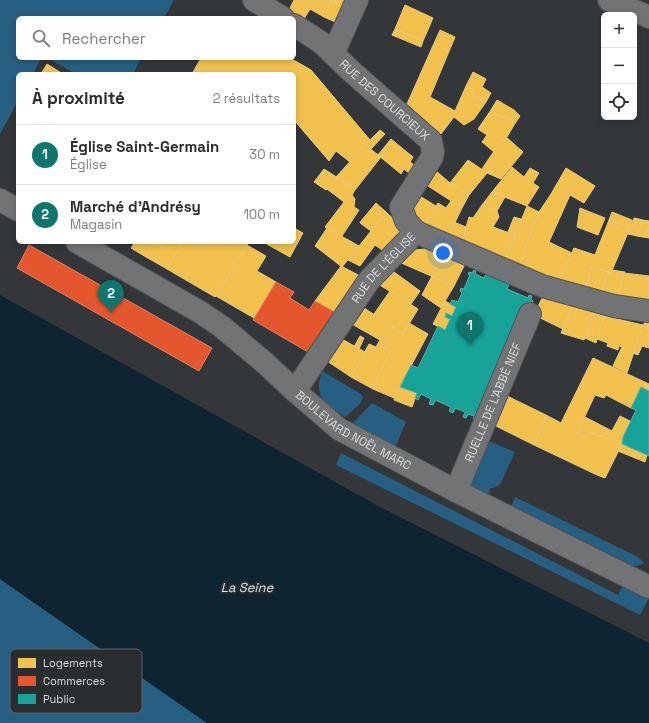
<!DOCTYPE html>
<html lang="fr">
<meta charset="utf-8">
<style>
:root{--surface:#fff;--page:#f7f7f7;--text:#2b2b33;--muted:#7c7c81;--line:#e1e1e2;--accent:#0f766e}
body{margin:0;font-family:"Space Grotesk",sans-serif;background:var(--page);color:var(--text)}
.controls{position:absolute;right:12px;top:12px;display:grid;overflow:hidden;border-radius:6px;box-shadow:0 2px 6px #0003}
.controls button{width:36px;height:36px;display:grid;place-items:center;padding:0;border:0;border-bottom:1px solid var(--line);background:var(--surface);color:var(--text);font:20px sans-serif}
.you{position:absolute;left:443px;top:253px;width:14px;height:14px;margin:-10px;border:3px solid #fff;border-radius:50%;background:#1a73e8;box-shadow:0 0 0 6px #1a73e833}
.badge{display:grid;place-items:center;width:26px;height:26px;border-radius:50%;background:var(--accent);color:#fff;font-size:13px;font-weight:700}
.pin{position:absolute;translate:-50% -33px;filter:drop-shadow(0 1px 2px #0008)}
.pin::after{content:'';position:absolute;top:21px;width:14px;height:12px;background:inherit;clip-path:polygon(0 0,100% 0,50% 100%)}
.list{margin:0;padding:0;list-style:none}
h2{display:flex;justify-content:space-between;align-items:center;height:52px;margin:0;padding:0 16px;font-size:17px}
h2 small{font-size:13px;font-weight:400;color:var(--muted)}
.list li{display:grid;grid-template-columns:26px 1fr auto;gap:12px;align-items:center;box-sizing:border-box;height:60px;padding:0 16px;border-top:1px solid var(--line)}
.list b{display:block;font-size:15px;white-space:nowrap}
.list p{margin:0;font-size:13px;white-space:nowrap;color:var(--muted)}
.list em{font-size:13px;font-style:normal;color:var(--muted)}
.icon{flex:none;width:22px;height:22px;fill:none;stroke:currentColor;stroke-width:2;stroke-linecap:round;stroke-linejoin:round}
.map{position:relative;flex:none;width:649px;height:723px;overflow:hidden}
.search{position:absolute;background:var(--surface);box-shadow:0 2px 6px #0003;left:16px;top:16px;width:280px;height:44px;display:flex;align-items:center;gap:10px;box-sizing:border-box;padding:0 14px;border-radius:6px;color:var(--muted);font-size:15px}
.panel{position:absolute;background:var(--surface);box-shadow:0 2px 6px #0003;left:16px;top:72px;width:280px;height:172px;border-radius:6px}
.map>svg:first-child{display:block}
.green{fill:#265f81}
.water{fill:#0e2431}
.homes{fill:#f2c14e;stroke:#ebca7a}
.shops{fill:#e4572e;stroke:#e18063}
.public{fill:#17a398;stroke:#52b5ae}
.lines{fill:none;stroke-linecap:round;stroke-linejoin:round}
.minor-casing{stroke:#525456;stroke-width:24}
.minor{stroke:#717374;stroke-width:22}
.labels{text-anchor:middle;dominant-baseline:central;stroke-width:4;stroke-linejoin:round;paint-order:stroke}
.street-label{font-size:12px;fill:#dbdee0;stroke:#292d30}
.water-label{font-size:13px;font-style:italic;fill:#d4e6f3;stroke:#292d30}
.key{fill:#292d30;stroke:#5e6265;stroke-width:1}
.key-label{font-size:11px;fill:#dbdee0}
</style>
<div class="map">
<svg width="649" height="723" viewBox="0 0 649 723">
<rect width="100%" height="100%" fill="#343739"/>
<!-- green -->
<g class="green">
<path d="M0 0H174L164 18H18V58H41L33 74H18V101L0 134Z"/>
<path d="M47 58H141L133 74H76Z"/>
<path d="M322 371 361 394 363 397 360 404 345 417C325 402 313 399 322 371Z"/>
<path d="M372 403 406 422 395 448 375 437 353 423Z"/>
<path d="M484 439 515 452 500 485 493 488H490L489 494 466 484Z"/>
<path d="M341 453 618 595 623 586 649 598 640 615 336 465Z"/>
<path d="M515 497 638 557 644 563 637 566H625L510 509Z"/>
<path d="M0 579 207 723H0Z"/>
</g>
<!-- water -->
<path class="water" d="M0 295 380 507 649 643V723H207L0 579Z"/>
<!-- homes -->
<g class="homes">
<path d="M294 0H332L324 17 310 9 304 19 288 12Z"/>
<path d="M332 0H348L340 24 324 17Z"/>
<path d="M405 5 433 18 423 41 395 29Z"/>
<path d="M395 29 423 41 421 47 392 35Z"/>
<path d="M440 30 455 37 430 97 455 111 466 86 474 90 472 94 486 102 474 119 464 125 454 117 441 134 407 104Z"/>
<path d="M201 58H290L311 70 370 140 350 162 336 151 329 161 294 120V74H192Z"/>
<path d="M47 64 63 74H41Z"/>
<path d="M473 72 486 79 482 87 491 93 486 102 472 94 474 90 466 86Z"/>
<path d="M497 100 514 110 520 116 514 125 512 123 513 120 507 116 504 118 491 110Z"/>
<path d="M491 110 504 118 507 116 513 120 512 123 514 125 507 137 505 136 494 152 482 142 487 135 478 129Z"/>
<path d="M380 130 385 134 371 149 365 145Z"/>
<path d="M505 136 523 152 501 179 487 173 495 162 490 157Z"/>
<path d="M391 139 413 157 410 162 418 168 410 174 404 169 401 174 378 155Z"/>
<path d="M365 145 381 157 355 190 336 177Z"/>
<path d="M490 157 495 162 487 173 482 169Z"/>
<path d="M468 160 487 173 469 195 450 183Z"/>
<path d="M512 167 524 177 530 168 539 173 533 183 539 187 527 206 492 192Z"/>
<path d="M566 168 595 186 584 203 570 195 549 242 572 253 558 283 519 266 527 242 539 212 551 194Z"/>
<path d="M324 169 338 178 326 190 314 182Z"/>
<path d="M436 171 450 183 469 195 462 208 425 184Z"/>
<path d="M338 178 355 190 352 195 355 199 354 207 359 210 342 236 325 227 344 202 327 189Z"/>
<path d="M492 192 505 197 497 211 482 205Z"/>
<path d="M418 195 436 206 424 227 414 218 412 209Z"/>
<path d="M451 201 462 208 447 239 424 227 438 203 446 208Z"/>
<path d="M376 203 386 212 371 231 360 223 361 221Z"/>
<path d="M482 205 497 211 499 217 493 227 515 235 504 260 461 244 469 217 473 218Z"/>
<path d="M527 206 539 212 527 242 519 266 504 260 511 245Z"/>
<path d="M580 208 605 218 598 235 577 227Z"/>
<path d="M386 212 400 225 399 235 385 252 375 245 360 266 348 260Z"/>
<path d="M612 212 632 220 630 228 609 220Z"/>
<path d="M514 217 521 219 515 235 508 232Z"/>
<path d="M634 218 643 220 637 236 628 234Z"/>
<path d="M609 220 630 228 611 273 591 267 585 291 558 283 574 248 595 255Z"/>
<path d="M643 220 649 221V238L637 236Z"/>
<path d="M454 222 466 227 461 244 447 239Z"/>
<path d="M294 228 303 233 290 257 263 242H294Z"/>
<path d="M327 228 359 246 342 267 315 246Z"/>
<path d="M135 242H154L146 257 131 248Z"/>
<path d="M154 242H164L153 261 146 257Z"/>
<path d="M164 242H183L167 269 153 261Z"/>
<path d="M183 242H194L199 245 201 242H249L215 297 167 269Z"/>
<path d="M247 245 266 256 257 271 276 282 254 318 216 296Z"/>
<path d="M425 249 440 255 431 276 399 262 415 250Z"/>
<path d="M440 255 465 264 454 286 431 276Z"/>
<path d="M341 266 364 278 338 314 315 301Z"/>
<path d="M591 267 608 272 600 296 585 291Z"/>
<path d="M390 269 420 291 411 304 378 284Z"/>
<path d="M612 270 625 272 617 297 601 293 608 272 611 273Z"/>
<path d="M624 273 649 276V303L617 297Z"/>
<path d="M432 276 454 286 441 308 422 295Z"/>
<path d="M390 291 418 309 403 334 374 314Z"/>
<path d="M543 296 573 306 563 329 534 315Z"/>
<path d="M445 301 456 307 452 316 446 313 445 317 450 319 445 330 433 324Z"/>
<path d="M361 306 393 327 382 347 390 351 373 389 351 377 369 344 376 347 380 340 350 323Z"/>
<path d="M573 306 594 313 584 340 561 333Z"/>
<path d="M594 313 604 316 596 343 585 338Z"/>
<path d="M604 316 643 325 627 373 613 366 622 347 619 346 618 350 607 346 608 343 597 339Z"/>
<path d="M645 321 649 322V348L642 346 638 355 633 353Z"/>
<path d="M409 323 428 334 394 398 373 389 390 351 382 347 393 327 403 334Z"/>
<path d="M360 336 364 338 359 349 354 347Z"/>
<path d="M340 338 365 352 351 377 327 361Z"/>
<path d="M593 358 649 384V391L641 387 631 408 606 395 604 398 595 395 577 433 586 437 589 431 598 436 608 438 620 416 630 421 623 437 622 444 605 478 597 475 534 445 546 415 561 423Z"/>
<path d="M400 387 417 393 412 407 394 400Z"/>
<path d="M505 395 546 415 534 445 490 423Z"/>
<path d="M585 417 612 431 608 438 598 436 589 431 586 437 577 433Z"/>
<path d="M622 444 647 455 645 462 618 451Z"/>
</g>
<!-- shops -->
<g class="shops">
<path d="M29 245 212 348 199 371 17 268Z"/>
<path d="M276 282 294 292 290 298 309 310 315 301 340 315 308 352 253 320Z"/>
</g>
<!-- public -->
<g class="public">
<path d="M474 270 476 271 475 274 484 278 488 271 510 281 507 289 528 298 529 295 532 296 531 299 533 301 532 303 530 302 476 420 473 419 474 416 468 414 466 418 463 417 465 412 455 408 453 413 449 411 451 407 435 400 433 405 429 404 431 399 421 394 418 400 415 398 417 393 400 387 411 365 418 368 438 326 445 330 450 319 445 317 446 313 452 316 456 307 450 304 452 300 458 302 462 293 460 291 461 288 464 289 470 275 468 274 469 272 472 273Z"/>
<path d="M641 387 649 391V456L622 444 623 437 636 410 631 408Z"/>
</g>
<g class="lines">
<defs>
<g id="minor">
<path d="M254 0 283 18"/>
<path d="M609 0 649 17"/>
<path id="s1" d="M294 25 322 43 352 72 431 141 433 152 432 157 401 207 406 221 416 232 542 286 614 306 649 311"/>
<path d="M333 54 357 0"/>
<path d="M0 200 18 210"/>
<path id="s2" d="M77 242 200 312 222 327 265 363 295 391 339 429 456 491 649 587"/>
<path id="s3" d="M295 391 370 279 416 232"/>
<path id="s4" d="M456 491 530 314"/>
</g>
</defs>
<!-- minor casing -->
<use href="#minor" class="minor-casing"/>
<!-- minor -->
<use href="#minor" class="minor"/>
</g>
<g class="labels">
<!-- street labels -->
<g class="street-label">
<text stroke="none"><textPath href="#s1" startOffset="118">RUE DES COURCIEUX</textPath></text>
<text stroke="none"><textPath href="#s3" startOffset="152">RUE DE L'ÉGLISE</textPath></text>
<text stroke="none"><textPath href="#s4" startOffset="96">RUELLE DE L'ABBÉ NIEF</textPath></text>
<text stroke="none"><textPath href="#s2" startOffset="336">BOULEVARD NOËL MARC</textPath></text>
</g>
<!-- water labels -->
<g class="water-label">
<text x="247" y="587">La Seine</text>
</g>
</g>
<!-- legend -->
<rect x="10" y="649" width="132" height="64" rx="6" class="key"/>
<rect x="18" y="658" width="18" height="10" fill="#f2c14e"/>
<rect x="18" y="676" width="18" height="10" fill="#e4572e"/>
<rect x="18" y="694" width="18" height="10" fill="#17a398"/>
<g class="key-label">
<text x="43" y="667">Logements</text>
<text x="43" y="685">Commerces</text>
<text x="43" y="703">Public</text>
</g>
</svg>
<div class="controls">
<button>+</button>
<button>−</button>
<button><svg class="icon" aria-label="locate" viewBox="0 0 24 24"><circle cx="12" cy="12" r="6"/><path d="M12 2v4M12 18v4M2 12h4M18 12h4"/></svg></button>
</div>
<div class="you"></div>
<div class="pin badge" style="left:470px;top:345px">1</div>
<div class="pin badge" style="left:111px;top:313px">2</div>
<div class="search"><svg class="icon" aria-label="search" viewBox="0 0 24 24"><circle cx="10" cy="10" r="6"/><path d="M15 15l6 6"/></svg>Rechercher</div>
<section class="panel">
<h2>À proximité<small>2 résultats</small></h2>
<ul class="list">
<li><span class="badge">1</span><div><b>Église Saint-Germain</b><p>Église</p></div><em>30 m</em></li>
<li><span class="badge">2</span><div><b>Marché d'Andrésy</b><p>Magasin</p></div><em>100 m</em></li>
</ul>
</section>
</div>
